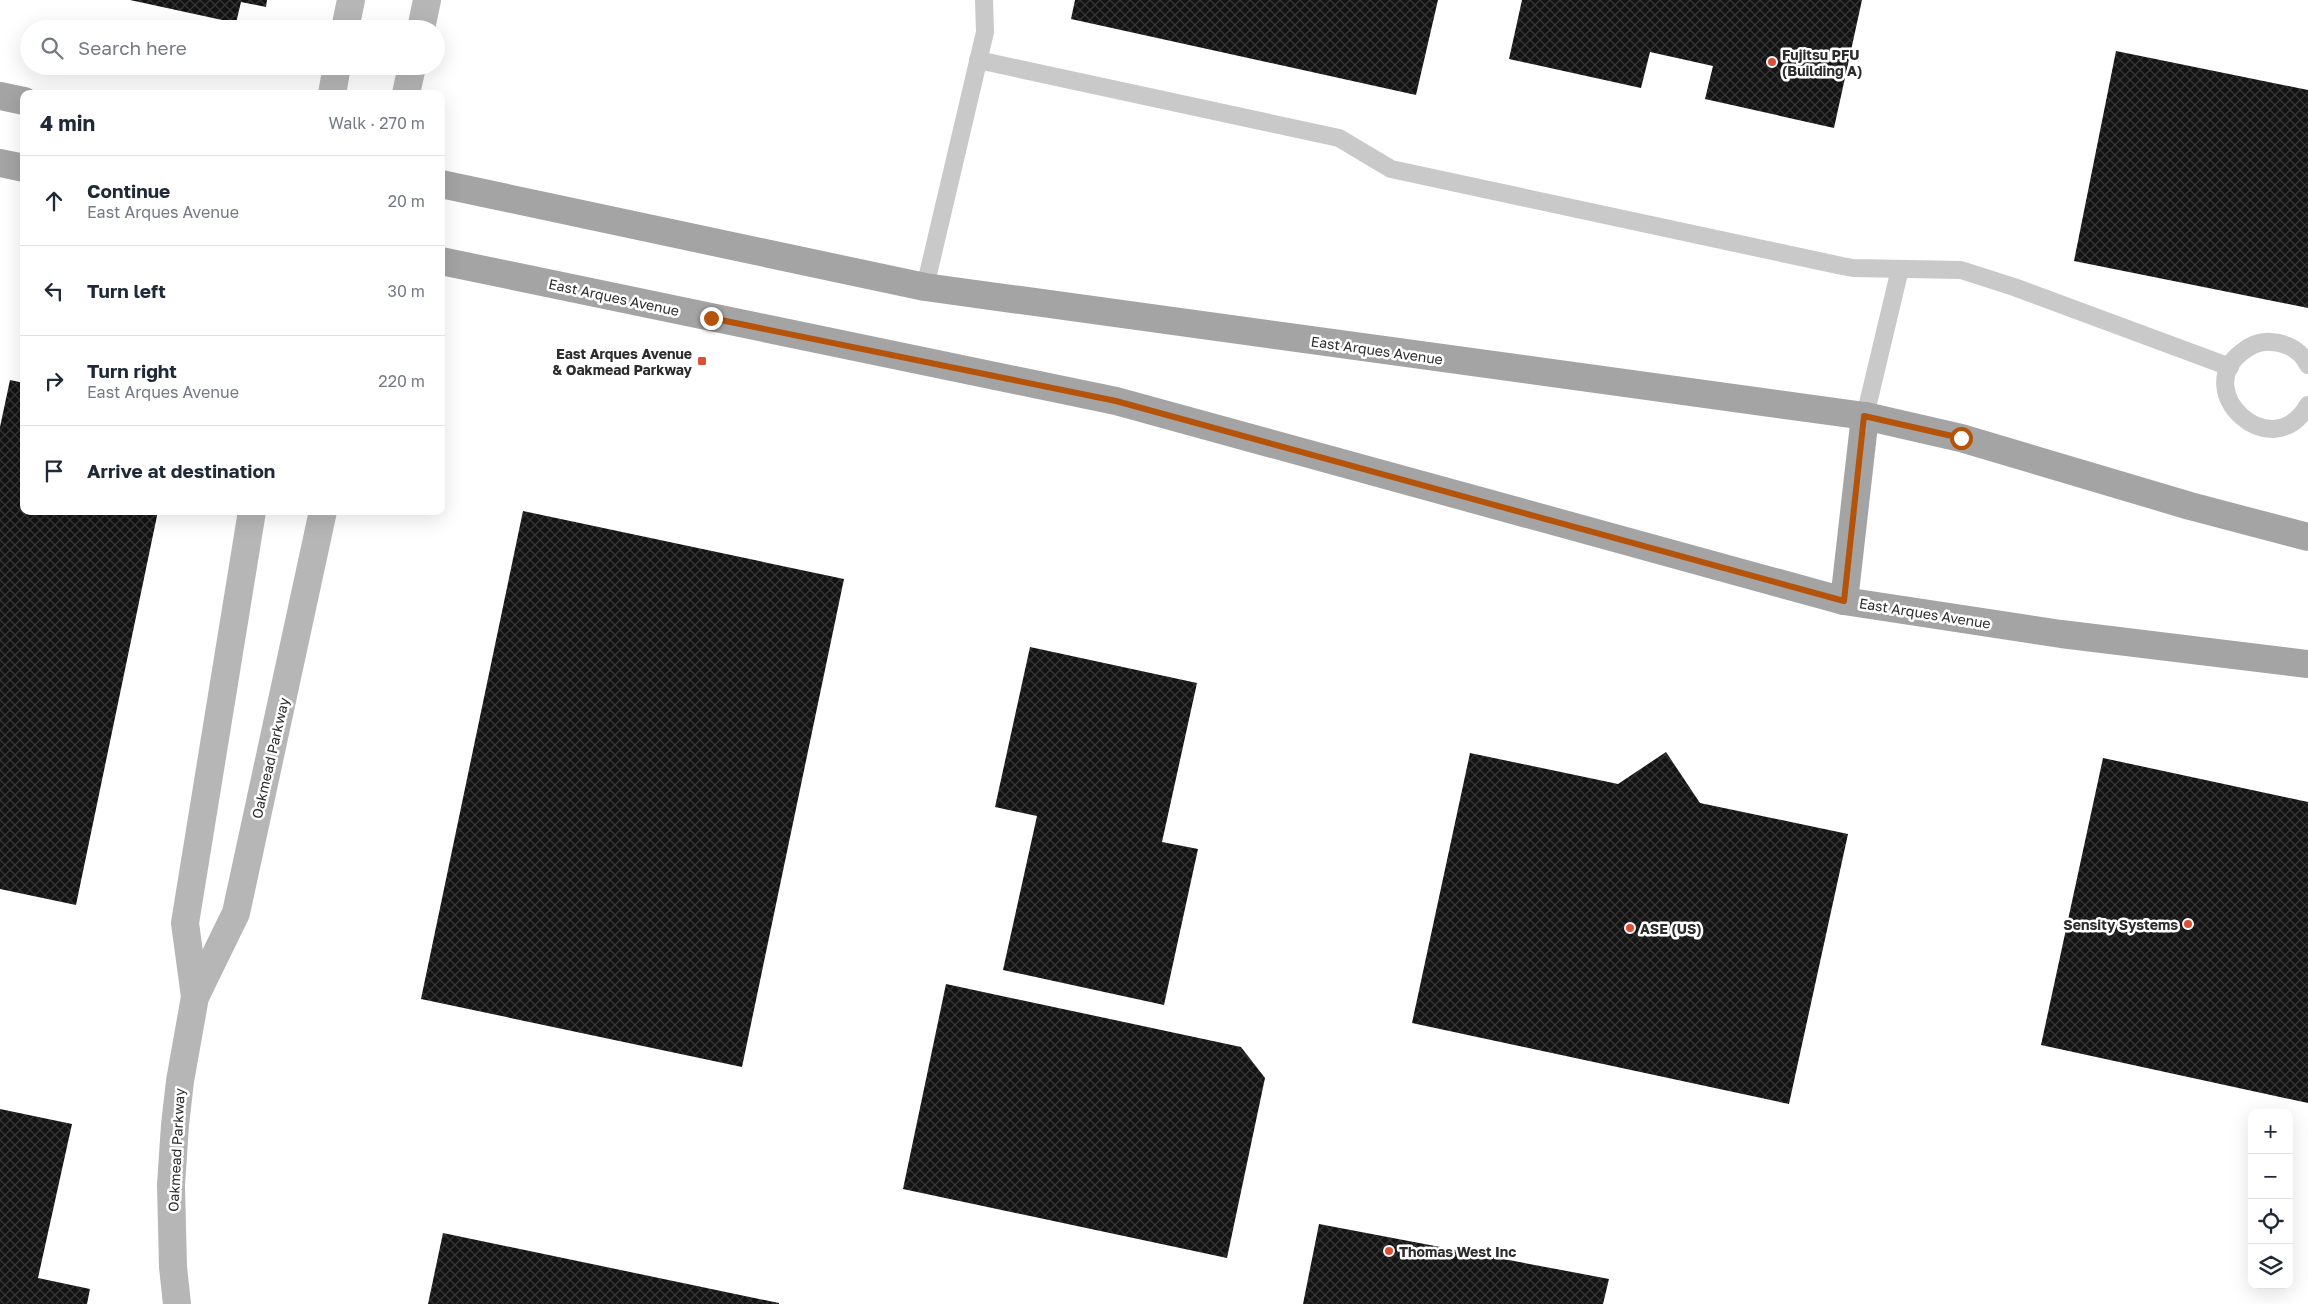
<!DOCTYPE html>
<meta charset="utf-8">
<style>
:root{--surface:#fff;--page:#f6f6f7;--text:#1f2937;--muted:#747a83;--line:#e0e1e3}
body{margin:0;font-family:"Golos Text",sans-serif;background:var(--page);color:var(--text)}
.controls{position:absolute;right:15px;bottom:15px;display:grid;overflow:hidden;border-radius:10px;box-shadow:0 5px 20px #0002}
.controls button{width:45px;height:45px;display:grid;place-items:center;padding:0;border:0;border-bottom:1px solid var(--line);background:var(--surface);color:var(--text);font:25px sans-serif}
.stop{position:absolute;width:15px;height:15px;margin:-11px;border:4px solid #b45309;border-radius:50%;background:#fff}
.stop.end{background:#b45309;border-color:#fff;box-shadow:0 1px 5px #0008}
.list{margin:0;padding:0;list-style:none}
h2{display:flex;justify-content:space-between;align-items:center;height:65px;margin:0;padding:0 20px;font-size:21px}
h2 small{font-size:16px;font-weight:400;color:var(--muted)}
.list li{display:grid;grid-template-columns:32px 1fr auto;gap:15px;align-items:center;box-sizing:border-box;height:90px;padding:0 20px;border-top:1px solid var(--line)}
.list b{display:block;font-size:19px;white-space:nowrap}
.list p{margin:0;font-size:16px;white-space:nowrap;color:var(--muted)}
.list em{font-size:16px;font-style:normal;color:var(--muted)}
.icon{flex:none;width:28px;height:28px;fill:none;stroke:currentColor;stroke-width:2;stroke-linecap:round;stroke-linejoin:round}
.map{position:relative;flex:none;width:2308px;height:1304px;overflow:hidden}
.search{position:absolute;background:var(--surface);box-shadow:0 5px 20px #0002;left:20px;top:20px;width:425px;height:55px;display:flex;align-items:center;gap:12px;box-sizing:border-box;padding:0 18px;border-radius:28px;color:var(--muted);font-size:19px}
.panel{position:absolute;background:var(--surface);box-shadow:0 5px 20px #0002;left:20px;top:90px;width:425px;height:425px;border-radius:10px}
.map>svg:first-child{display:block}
.building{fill:url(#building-cross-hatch)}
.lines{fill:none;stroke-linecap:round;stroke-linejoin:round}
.lane{stroke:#c9c9c9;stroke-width:18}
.secondary{stroke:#b6b6b6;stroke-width:28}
.primary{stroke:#a4a4a4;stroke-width:28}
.route{stroke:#b45309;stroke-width:6}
.poi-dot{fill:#da5137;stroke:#fff;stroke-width:2}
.labels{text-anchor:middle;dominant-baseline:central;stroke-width:5;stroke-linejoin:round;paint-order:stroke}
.poi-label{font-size:14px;font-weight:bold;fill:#2c2c2c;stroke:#fff;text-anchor:start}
.street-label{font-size:14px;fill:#2c2c2c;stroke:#fff}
</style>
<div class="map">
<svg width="2308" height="1304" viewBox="0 0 2308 1304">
<defs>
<pattern id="building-cross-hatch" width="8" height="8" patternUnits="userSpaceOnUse" patternTransform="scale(1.25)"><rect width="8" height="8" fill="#131313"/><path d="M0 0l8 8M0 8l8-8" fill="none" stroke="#363636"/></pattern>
</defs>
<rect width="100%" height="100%" fill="#fff"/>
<!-- building -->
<g class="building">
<path d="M130 0H267L266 7 241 2 236 23Z"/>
<path d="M1075 0H1438L1416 95 1071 19Z"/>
<path d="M1522 0H1862L1834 128 1705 99 1713 66 1650 52 1641 88 1509 59Z"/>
<path d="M2116 51 2308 90V308L2074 261Z"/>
<path d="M10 380 24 383V511H158L76 905 0 889V427Z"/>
<path d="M523 511 844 579 742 1067 421 999Z"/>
<path d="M1030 647 1197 683 1162 842 1198 849 1164 1005 1003 970 1037 816 995 807Z"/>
<path d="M1666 752 1700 803 1848 834 1789 1104 1412 1023 1470 753 1618 784Z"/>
<path d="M2103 758 2308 802V1103L2041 1045Z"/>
<path d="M946 984 1241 1047 1265 1078 1227 1258 903 1189Z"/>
<path d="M0 1109 72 1124 38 1278 90 1289 87 1304H0Z"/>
<path d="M1319 1224 1609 1279 1603 1304H1303Z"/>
<path d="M443 1233 779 1303V1304H428Z"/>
</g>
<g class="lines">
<!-- lane -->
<g class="lane">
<path d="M978 60 1339 138 1391 169 1842 266 1853 268 1961 270 2014 287 2230 367"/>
<path d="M925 287 985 32 984 0"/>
<path d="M2308 365C2301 350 2286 343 2271 342 2260 341 2251 345 2242 352 2190 391 2272 468 2308 405"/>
<path d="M1865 416 1900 269"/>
</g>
<!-- secondary -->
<g class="secondary">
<path d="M345 29 351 0"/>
<path d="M421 29 427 0"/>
<path d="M332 94 337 66"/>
<path d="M406 94 412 66"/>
<path d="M195 997 185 923 252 511"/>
<path d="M177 1304 173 1267 171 1185 175 1125 180 1081 195 997 236 913 323 511"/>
</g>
<!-- primary -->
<g class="primary">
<path d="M0 96 24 101"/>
<path d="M0 163 24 168"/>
<path d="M441 184 925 287 1865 416 1961 438 2190 506 2308 537"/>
<path d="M441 261 1116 401 1844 601 2061 634 2308 664"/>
<path d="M1844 601 1865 416"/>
</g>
</g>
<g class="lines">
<!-- route -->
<path class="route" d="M711 318 1116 401 1844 601 1864 416 1961 438"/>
</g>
<!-- markers -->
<g class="poi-dot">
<circle cx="1772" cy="62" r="5"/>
<rect x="697" y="356" width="10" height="10" rx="2.5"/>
<circle cx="2188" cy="924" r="5"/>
<circle cx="1630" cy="928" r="5"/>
<circle cx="1389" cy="1251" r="5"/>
</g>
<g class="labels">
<!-- poi labels -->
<g class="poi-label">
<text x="1782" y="54">Fujitsu PFU<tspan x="1782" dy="16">(Building A)</tspan></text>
<text x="692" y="353" text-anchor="end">East Arques Avenue<tspan x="692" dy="16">&amp; Oakmead Parkway</tspan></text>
<text x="2178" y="924" text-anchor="end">Sensity Systems</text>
<text x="1640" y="928">ASE (US)</text>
<text x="1399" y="1251">Thomas West Inc</text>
</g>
<!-- street labels -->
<g class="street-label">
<text transform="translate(614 297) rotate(12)">East Arques Avenue</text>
<text transform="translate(1377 350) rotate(8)">East Arques Avenue</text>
<text transform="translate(1925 613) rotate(9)">East Arques Avenue</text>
<text transform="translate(270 758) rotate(-77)">Oakmead Parkway</text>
<text transform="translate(176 1150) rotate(-87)">Oakmead Parkway</text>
</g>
</g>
</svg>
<div class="controls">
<button>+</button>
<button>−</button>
<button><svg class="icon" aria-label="locate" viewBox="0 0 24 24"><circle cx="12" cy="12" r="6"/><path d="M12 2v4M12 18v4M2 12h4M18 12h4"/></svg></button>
<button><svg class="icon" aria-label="layers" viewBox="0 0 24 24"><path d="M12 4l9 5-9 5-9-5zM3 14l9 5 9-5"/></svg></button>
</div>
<div class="stop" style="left:1961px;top:438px"></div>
<div class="stop end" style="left:711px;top:318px"></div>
<div class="search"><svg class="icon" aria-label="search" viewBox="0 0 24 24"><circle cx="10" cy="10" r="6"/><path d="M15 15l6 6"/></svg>Search here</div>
<section class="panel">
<h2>4 min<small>Walk · 270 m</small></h2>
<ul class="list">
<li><svg class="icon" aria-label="ahead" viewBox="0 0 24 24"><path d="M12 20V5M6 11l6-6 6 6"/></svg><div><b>Continue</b><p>East Arques Avenue</p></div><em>20 m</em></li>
<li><svg class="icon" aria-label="left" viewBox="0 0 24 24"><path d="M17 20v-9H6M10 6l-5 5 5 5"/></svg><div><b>Turn left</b></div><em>30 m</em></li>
<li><svg class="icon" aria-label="right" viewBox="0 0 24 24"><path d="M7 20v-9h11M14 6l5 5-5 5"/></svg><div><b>Turn right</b><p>East Arques Avenue</p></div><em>220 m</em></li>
<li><svg class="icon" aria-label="arrive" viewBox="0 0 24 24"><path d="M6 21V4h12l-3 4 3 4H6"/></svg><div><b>Arrive at destination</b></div></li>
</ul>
</section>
</div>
